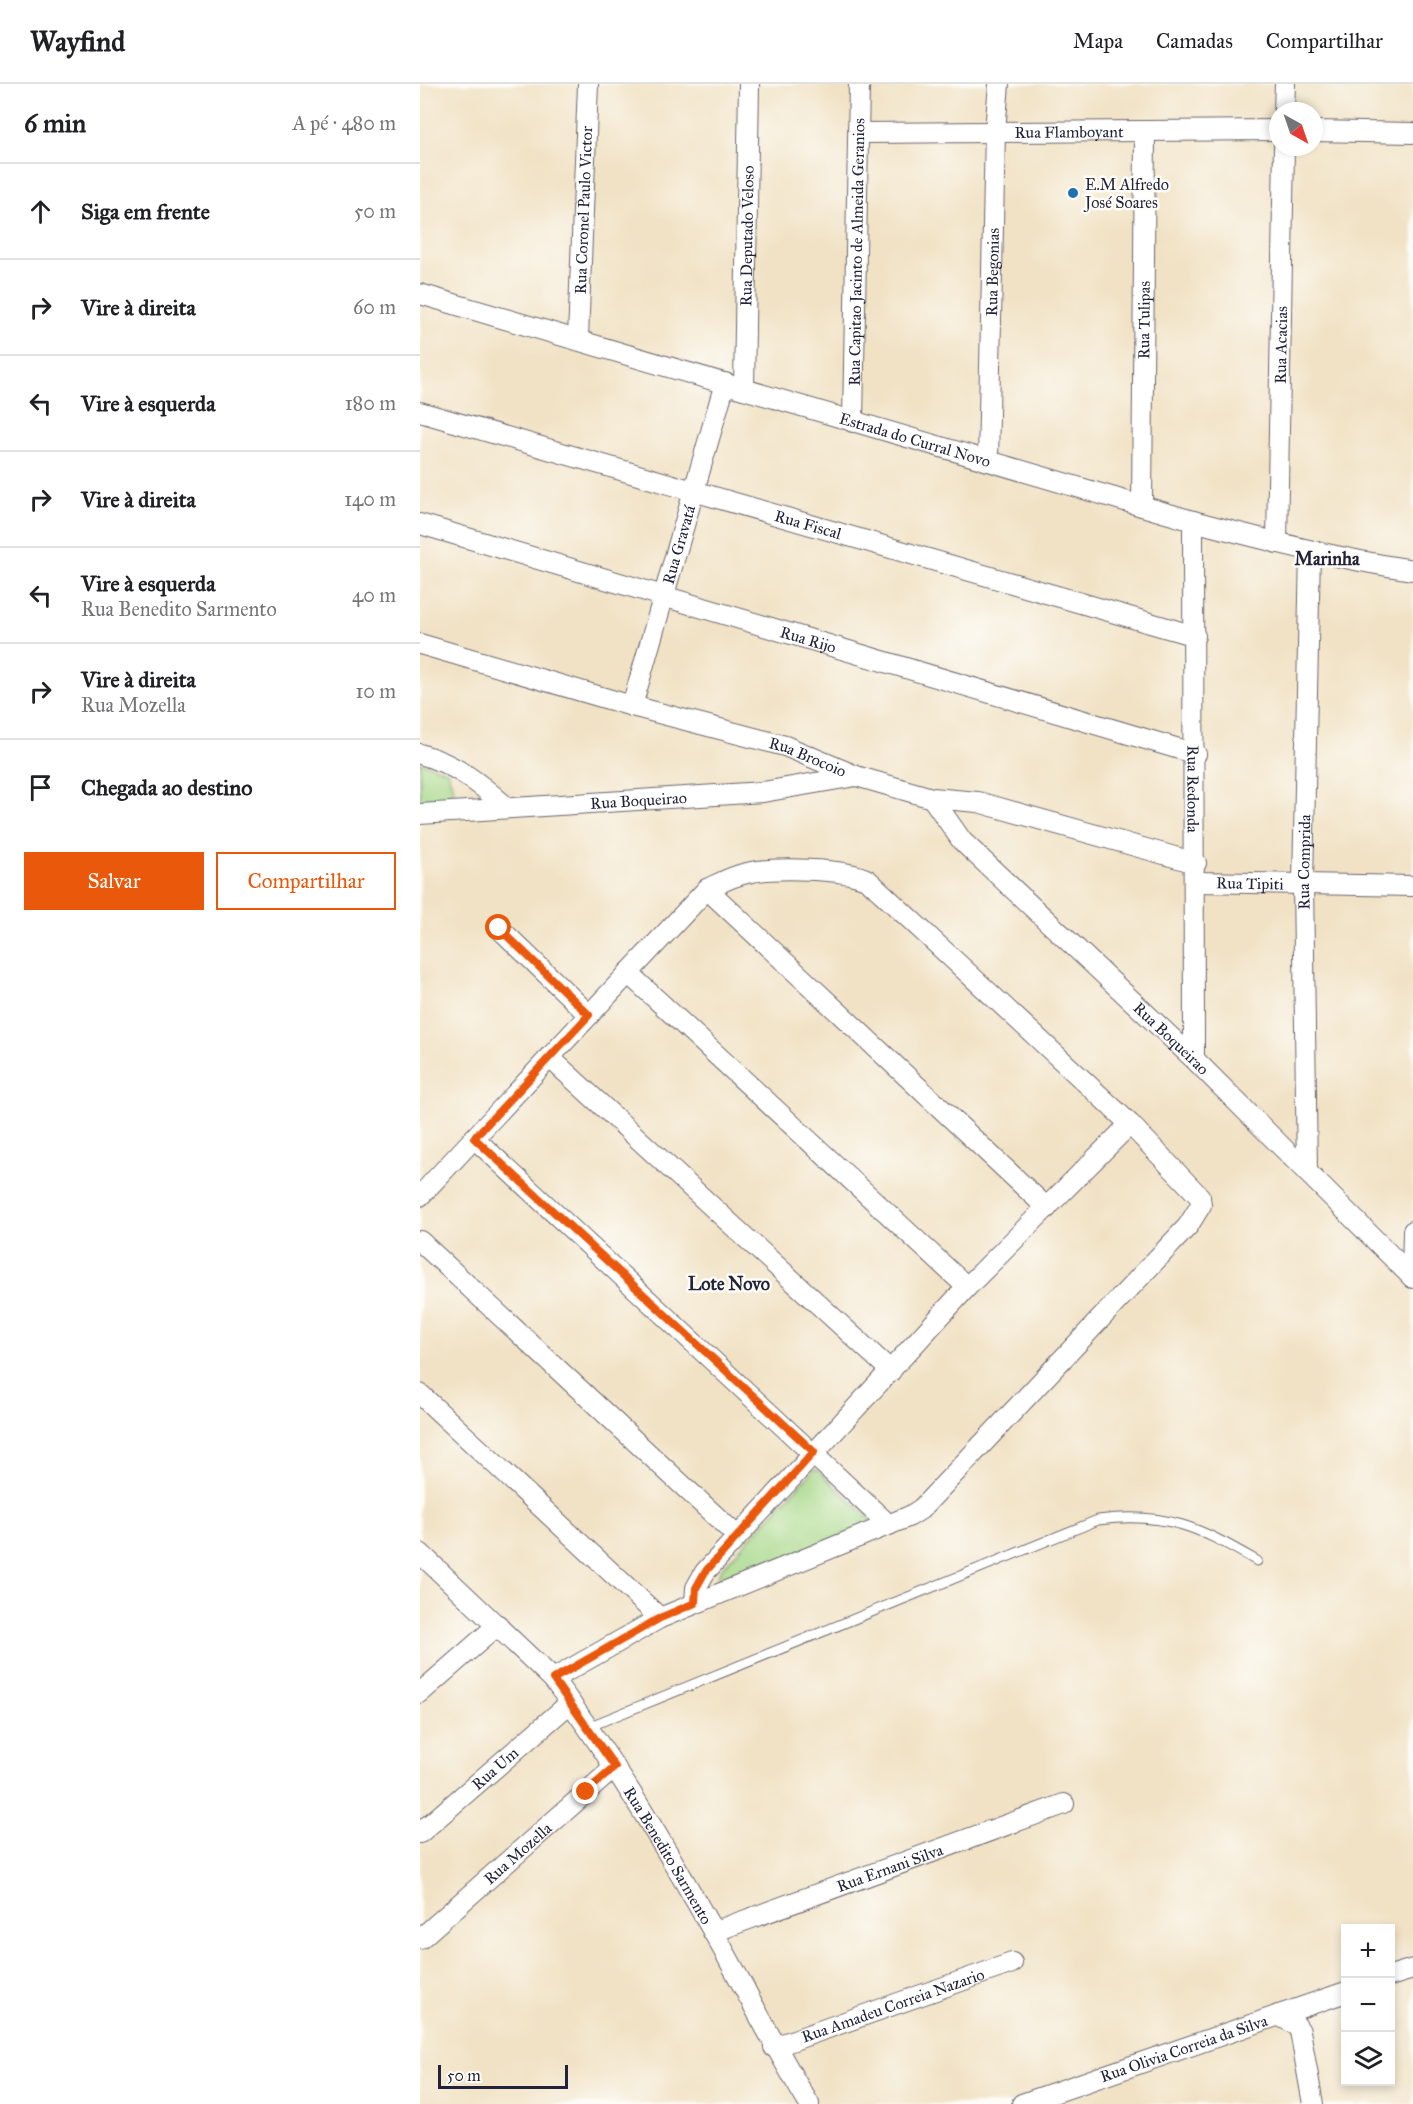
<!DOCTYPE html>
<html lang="pt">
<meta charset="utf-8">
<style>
:root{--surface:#fff;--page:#f6f6f6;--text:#202124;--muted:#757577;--line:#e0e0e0;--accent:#ea580c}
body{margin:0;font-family:"IM FELL Great Primer",serif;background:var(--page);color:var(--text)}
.controls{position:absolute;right:18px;bottom:18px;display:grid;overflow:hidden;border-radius:0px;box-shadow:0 3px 9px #0003}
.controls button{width:54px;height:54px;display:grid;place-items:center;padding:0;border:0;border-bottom:2px solid var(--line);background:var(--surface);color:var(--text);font:30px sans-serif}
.compass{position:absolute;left:849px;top:18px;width:54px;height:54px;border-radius:50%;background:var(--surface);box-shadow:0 3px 9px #0003;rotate:140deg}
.scale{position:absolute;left:18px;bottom:15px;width:130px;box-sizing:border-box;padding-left:6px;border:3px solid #22223b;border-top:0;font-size:16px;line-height:21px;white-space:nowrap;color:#22223b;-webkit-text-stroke:4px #fdfcf7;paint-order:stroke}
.stop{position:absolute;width:18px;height:18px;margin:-14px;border:4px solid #ea580c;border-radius:50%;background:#fff}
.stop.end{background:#ea580c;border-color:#fff;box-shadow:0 2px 6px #0008}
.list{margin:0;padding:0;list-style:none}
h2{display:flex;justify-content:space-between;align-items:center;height:78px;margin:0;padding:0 24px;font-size:26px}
h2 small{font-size:20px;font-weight:400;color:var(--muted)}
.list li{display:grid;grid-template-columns:39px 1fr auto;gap:18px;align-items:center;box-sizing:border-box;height:96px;padding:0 24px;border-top:2px solid var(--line)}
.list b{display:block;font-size:22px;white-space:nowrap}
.list p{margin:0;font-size:20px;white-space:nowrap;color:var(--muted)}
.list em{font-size:20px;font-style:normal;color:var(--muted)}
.actions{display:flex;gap:12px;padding:18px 24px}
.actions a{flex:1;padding:14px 0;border:2px solid var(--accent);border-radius:0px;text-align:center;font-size:21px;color:var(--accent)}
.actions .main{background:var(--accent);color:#fff}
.icon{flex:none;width:33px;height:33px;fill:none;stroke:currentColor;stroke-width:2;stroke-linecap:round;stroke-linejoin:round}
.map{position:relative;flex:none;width:993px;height:2020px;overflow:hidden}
header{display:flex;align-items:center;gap:36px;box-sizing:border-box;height:84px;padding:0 30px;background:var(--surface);border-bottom:2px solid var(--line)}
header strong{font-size:28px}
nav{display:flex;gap:33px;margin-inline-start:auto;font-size:21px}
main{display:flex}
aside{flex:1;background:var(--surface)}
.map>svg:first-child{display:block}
.green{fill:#a5d786;stroke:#647c60;stroke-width:1.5}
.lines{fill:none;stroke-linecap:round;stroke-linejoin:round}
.lane-casing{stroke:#6a656b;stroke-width:11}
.street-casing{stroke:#6a656b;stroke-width:22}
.lane{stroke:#fff;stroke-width:9}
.street{stroke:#fff;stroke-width:20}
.route{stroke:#ea580c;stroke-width:8}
.poi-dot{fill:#1f6fb2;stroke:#fdfcf7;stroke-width:2}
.labels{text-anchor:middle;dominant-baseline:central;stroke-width:5;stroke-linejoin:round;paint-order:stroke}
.street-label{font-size:16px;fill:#22223b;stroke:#fdfcf7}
.poi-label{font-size:16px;fill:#22223b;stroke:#fdfcf7;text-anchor:start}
.neighbourhood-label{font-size:18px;font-weight:bold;fill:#22223b;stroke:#fdfcf7}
</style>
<header>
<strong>Wayfind</strong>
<nav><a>Mapa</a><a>Camadas</a><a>Compartilhar</a></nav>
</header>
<main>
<aside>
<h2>6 min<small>A pé · 480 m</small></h2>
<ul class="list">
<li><svg class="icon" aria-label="ahead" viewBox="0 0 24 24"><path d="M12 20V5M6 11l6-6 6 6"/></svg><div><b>Siga em frente</b></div><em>50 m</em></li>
<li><svg class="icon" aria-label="right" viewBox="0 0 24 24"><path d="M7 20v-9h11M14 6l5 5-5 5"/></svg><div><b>Vire à direita</b></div><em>60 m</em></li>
<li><svg class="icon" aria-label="left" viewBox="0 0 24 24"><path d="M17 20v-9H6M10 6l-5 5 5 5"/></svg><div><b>Vire à esquerda</b></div><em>180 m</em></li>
<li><svg class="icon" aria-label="right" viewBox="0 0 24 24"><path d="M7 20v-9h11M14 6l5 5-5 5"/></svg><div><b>Vire à direita</b></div><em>140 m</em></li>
<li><svg class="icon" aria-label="left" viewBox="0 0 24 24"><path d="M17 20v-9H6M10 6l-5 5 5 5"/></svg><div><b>Vire à esquerda</b><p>Rua Benedito Sarmento</p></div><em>40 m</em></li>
<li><svg class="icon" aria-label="right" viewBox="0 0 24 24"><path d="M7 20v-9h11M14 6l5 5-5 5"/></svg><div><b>Vire à direita</b><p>Rua Mozella</p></div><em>10 m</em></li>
<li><svg class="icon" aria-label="arrive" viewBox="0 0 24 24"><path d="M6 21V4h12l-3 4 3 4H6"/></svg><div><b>Chegada ao destino</b></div></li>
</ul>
<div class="actions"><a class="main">Salvar</a><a>Compartilhar</a></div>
</aside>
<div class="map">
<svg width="993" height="2020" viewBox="0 0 993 2020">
<rect width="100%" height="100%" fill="#fdfcf7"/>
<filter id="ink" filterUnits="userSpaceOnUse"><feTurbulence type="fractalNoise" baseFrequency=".0167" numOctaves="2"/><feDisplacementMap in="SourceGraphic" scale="12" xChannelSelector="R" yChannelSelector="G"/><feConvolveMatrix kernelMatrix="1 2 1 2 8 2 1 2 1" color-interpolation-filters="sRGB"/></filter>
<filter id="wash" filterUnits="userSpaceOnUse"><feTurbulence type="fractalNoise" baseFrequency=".008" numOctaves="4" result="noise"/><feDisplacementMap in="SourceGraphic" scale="24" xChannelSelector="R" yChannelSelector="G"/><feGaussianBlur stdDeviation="1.35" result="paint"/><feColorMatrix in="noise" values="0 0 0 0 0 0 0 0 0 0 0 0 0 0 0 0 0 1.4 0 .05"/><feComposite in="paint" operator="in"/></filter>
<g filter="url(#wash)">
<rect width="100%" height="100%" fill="#f1e2c5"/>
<!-- green -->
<g class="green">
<path d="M0 678 27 687 34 706 24 721H0Z"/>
<path d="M394 1386H397L451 1435V1440L302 1500 298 1493 300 1486Z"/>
</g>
</g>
<g filter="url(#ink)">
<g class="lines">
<defs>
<path id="lane" d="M168 1643 678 1436C746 1427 780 1444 837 1477"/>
<g id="street">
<path d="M864 27 865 0"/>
<path d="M894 47 993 49"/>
<path id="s1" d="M439 49 858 46"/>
<path id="s2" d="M0 210 773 437C846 456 918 475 993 486"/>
<path id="s3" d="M158 254 168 0"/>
<path id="s4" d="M324 305 329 0"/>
<path id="s5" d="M0 328 775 552"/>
<path id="s6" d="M433 338 439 0"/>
<path id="s7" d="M568 377 575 47 579 0"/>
<path id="s8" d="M722 422 725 49"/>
<path id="s9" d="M773 437 774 975"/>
<path id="s10" d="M0 440 776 670"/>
<path id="s11" d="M857 459 864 63"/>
<path id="s12" d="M0 560 212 622 365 662 436 692 512 714 558 718 776 779"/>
<path id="s13" d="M212 622 305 299"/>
<path d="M0 670C35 680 58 698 85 722"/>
<path id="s14" d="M512 714 542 757 774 975 993 1194"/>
<path id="s15" d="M0 730 343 708 436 692"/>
<path id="s16" d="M776 798 993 802"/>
<path d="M287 805 627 1124"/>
<path d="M79 844 169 931"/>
<path d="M208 889 547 1203"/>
<path d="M129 973 471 1287"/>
<path d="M54 1054 469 1441"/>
<path id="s17" d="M887 1088 883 798 890 467"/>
<path d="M0 1112 287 805C300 799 312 792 327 789 353 783 425 784 448 796L710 1040 780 1113 781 1121 768 1142 501 1425 490 1432 240 1534 133 1595"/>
<path d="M0 1157 317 1452"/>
<path d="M992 1193 993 1147"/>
<path d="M0 1310 240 1534"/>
<path id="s18" d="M0 1469 133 1595C193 1675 245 1762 294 1849 326 1906 355 1964 389 2020"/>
<path d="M275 1519 276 1504 285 1488 547 1203 710 1040"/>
<path d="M0 1609 78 1541"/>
<path id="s19" d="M0 1749 150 1619"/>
<path id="s20" d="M293 1848 644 1720"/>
<path id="s21" d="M0 1855 195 1683"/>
<path d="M970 1892 993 1885"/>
<path d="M858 1931 876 1941 880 1947 893 2020"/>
<path id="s22" d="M354 1963 592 1879"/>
<path id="s23" d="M602 2020 926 1908"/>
</g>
</defs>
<!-- lane casing -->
<use href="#lane" class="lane-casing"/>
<!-- street casing -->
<use href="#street" class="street-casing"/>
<!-- lane -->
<use href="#lane" class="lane"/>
<!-- street -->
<use href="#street" class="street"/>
</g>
</g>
<g class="lines" filter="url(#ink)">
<!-- route -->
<path class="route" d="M79 844 169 931 54 1054 394 1368 285 1488 276 1504 275 1519 240 1534 133 1595 195 1683 166 1708"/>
</g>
<!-- markers -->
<circle class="poi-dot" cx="653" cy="109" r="6"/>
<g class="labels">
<!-- street labels -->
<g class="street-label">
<text stroke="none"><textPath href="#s1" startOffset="210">Rua Flamboyant</textPath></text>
<text stroke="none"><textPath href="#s3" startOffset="128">Rua Coronel Paulo Victor</textPath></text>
<text stroke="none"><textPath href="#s4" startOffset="153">Rua Deputado Veloso</textPath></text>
<text stroke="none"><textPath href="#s6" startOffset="170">Rua Capitao Jacinto de Almeida Geranios</textPath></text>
<text stroke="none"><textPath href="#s7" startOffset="189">Rua Begonias</textPath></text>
<text stroke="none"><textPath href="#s8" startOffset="186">Rua Tulipas</textPath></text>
<text stroke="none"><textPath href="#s11" startOffset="198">Rua Acacias</textPath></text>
<text stroke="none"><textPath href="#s2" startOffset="516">Estrada do Curral Novo</textPath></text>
<text stroke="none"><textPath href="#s5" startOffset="404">Rua Fiscal</textPath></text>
<text stroke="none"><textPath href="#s13" startOffset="168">Rua Gravatá</textPath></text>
<text stroke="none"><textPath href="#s10" startOffset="405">Rua Rijo</textPath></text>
<text stroke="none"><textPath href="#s12" startOffset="404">Rua Brocoio</textPath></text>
<text stroke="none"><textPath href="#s9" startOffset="268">Rua Redonda</textPath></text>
<text stroke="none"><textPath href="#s15" startOffset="219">Rua Boqueirao</textPath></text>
<text stroke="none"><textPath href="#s17" startOffset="310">Rua Comprida</textPath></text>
<text stroke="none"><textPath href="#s16" startOffset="54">Rua Tipiti</textPath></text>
<text stroke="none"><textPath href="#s14" startOffset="340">Rua Boqueirao</textPath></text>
<text stroke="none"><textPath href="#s19" startOffset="99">Rua Um</textPath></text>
<text stroke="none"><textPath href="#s21" startOffset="130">Rua Mozella</textPath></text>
<text stroke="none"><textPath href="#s18" startOffset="394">Rua Benedito Sarmento</textPath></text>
<text stroke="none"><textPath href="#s20" startOffset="188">Rua Ernani Silva</textPath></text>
<text stroke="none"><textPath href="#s22" startOffset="126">Rua Amadeu Correia Nazario</textPath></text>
<text stroke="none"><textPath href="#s23" startOffset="171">Rua Olivia Correia da Silva</textPath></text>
</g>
<!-- poi labels -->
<g class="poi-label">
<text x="665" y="100">E.M Alfredo<tspan x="665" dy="18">José Soares</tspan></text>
</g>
<!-- neighbourhood labels -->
<g class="neighbourhood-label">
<text x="907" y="475">Marinha</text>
<text x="309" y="1200">Lote Novo</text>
</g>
</g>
</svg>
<div class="controls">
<button>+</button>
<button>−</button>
<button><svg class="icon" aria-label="layers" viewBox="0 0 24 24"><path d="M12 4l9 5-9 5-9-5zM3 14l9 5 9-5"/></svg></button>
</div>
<svg class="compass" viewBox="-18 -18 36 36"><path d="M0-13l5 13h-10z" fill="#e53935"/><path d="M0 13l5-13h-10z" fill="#757577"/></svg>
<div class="scale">50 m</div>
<div class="stop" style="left:79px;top:844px"></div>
<div class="stop end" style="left:166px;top:1708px"></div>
</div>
</main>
